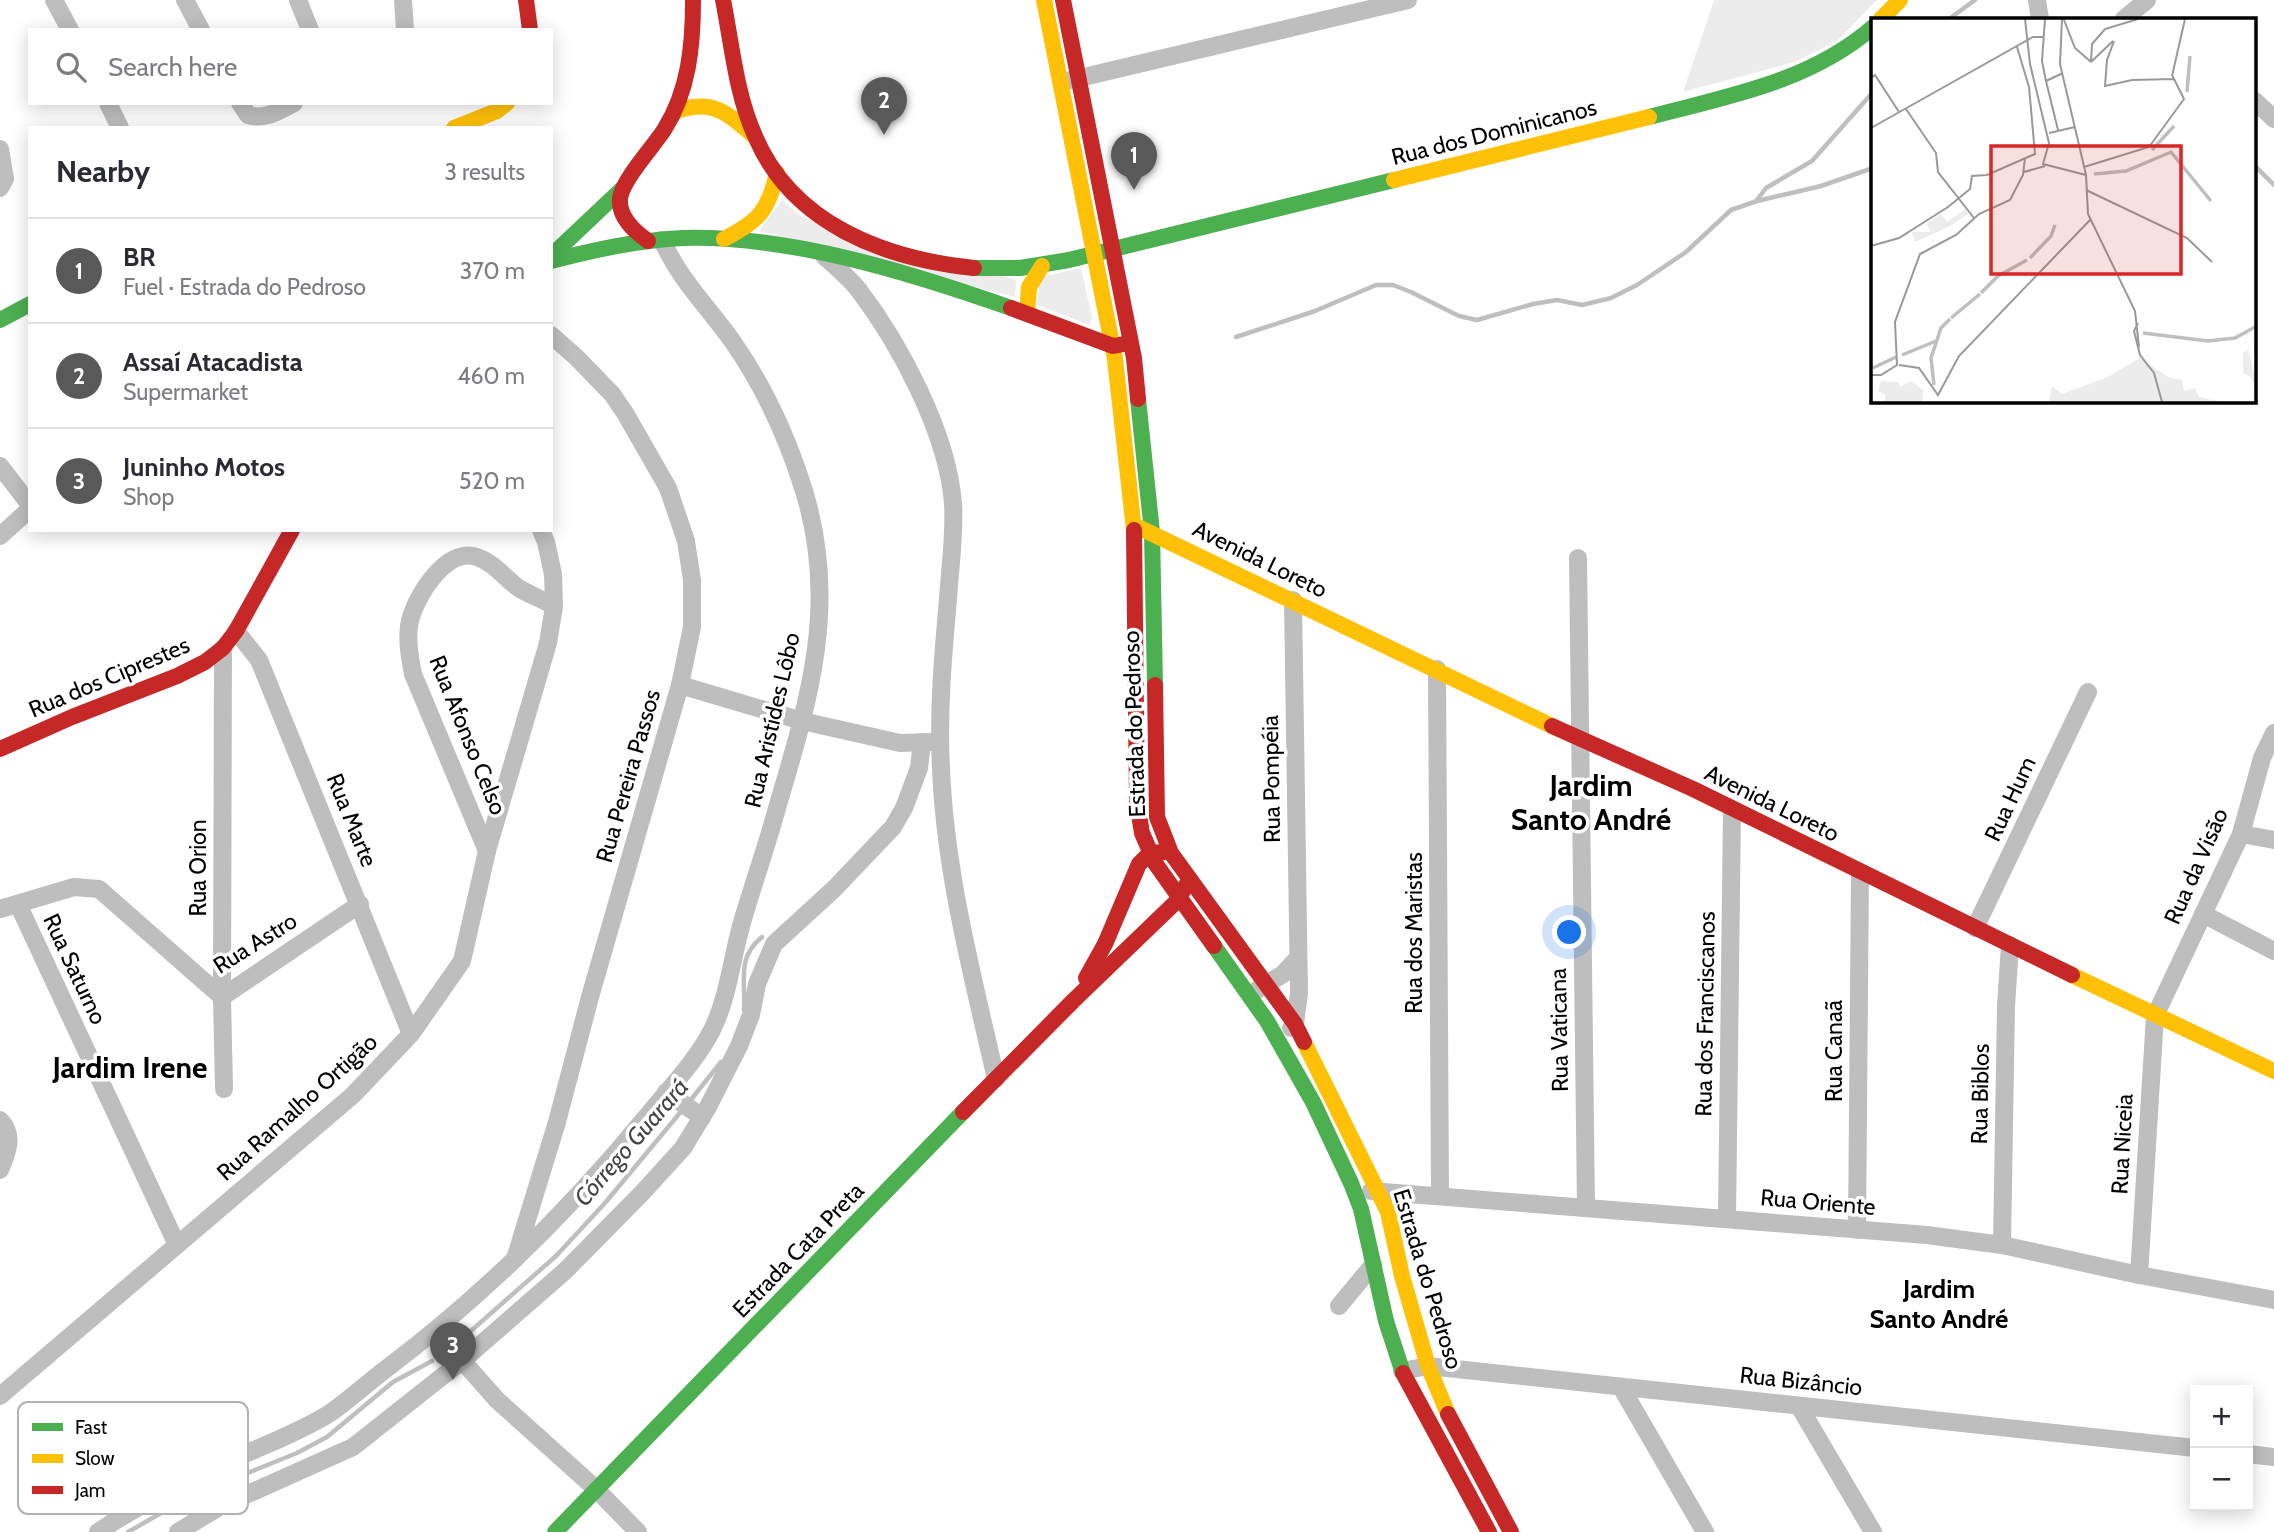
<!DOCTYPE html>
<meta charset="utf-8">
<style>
:root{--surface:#fff;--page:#f2f2f3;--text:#2b2b33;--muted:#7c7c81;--line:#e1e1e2;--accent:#595959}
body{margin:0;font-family:Cabin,sans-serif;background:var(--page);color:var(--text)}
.controls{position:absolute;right:21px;bottom:21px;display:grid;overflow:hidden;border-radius:0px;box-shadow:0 4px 18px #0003}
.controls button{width:63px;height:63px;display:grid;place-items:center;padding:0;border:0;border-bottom:2px solid var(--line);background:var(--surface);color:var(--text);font:35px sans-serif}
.you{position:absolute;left:1570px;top:933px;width:24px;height:24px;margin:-18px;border:5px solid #fff;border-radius:50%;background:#1a73e8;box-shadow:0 0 0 10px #1a73e833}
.badge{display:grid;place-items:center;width:46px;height:46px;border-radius:50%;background:var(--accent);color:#fff;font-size:23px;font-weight:700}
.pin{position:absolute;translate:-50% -58px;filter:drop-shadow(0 2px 4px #0008)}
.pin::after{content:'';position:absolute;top:37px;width:24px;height:21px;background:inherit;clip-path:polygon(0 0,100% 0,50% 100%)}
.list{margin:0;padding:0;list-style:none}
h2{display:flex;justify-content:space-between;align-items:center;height:91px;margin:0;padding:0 28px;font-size:30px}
h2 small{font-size:23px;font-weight:400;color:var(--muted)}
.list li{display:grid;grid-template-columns:46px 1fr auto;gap:21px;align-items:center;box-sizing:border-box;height:105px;padding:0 28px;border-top:2px solid var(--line)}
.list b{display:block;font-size:26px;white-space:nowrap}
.list p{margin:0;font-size:23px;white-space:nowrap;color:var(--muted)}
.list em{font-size:23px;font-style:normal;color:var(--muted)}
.icon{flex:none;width:38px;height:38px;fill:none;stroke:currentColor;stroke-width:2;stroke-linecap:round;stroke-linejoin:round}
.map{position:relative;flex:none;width:2274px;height:1532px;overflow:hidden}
.search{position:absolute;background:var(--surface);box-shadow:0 4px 18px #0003;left:28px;top:28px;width:525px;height:77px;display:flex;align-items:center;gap:18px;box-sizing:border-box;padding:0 24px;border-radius:0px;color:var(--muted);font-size:26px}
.panel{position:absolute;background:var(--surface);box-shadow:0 4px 18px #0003;left:28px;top:126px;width:525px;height:406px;border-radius:0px}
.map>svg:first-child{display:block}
.green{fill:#ececec}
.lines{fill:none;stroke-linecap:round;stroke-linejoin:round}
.stream{stroke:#bfbfbf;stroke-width:4.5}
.street{stroke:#bebebe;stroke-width:18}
.fast{stroke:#4caf50;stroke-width:16}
.slow{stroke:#ffc107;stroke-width:16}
.jam{stroke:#c62828;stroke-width:16}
.labels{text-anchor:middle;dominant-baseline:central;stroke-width:7;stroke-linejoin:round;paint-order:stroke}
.street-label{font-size:23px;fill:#000;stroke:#fff}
.water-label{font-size:24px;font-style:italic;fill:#444;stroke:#fff}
.quarter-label{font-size:26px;font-weight:bold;fill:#000;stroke:#fff}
.district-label{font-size:30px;font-weight:bold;fill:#000;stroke:#fff}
.inset-river{fill:none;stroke:#bfbfbf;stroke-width:3.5}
.inset-road{fill:none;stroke:#999;stroke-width:2}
.view{fill:#d62828;fill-opacity:0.15;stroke:#d62828;stroke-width:3.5}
.inset-edge{fill:none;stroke:#000;stroke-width:3.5}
.key{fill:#fff;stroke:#b2b2b2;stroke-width:2}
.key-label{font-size:19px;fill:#000}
</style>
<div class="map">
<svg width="2274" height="1532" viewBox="0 0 2274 1532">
<rect width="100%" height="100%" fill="#fff"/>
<!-- green -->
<g class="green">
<path d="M1714 0H1877L1837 41 1795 62 1683 92Z"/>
<path d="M782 200 800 216 1016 280 1015 297 759 231Z"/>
<path d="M1081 268 1092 318 1090 325 1037 305 1040 277Z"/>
</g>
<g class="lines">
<!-- stream -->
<g class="stream">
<path d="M1949 19 1975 0"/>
<path d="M2255 166 2274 185"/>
<path d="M1757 200 1766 188 1812 161 1873 92"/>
<path d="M1236 337 1315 311 1376 285H1393L1411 292 1459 316 1477 320 1533 304 1557 300 1582 305 1611 298 1637 285 1686 252 1731 210 1757 201 1821 186 1873 168"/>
<path d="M744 1010C746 981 736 958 762 937"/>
<path d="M689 1102 721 1062"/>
<path d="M464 1337 556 1256 605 1203 684 1108"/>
<path d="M128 1532 191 1496 297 1453 327 1437 393 1382 432 1361"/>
</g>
<!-- street -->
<g class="street">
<path d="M54 0 70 30"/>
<path d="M185 0 201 30"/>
<path d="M298 0 310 30"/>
<path d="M403 0 405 30"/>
<path d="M2037 0 2040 19"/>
<path d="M2124 19 2147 0"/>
<path d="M1067 81 1408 0"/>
<path d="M2255 101 2274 119"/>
<path d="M108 103 120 128"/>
<path d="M240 103 248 115C266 120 279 111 294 103"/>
<path d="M0 149 5 179 0 188"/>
<path d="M824 256C835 266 848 277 858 289 900 344 948 434 953 504 955 535 950 567 948 599 943 655 938 711 941 768 945 873 973 977 996 1079"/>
<path d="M0 466 30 505"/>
<path d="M0 536 30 509"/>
<path d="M1578 558 1586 1208"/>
<path d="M236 631 259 660 411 1034"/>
<path d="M223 648 222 997 224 1089"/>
<path d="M1437 669 1440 1196"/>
<path d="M680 685 802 721 900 743 932 742"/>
<path d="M2241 834 2274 840"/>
<path d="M487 851 413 674C410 658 407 643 409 626 413 599 446 546 477 557 495 563 505 579 520 589 531 595 543 600 554 606"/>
<path d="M18 904 177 1245"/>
<path d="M0 909 74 887 99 889 222 997 360 904"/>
<path d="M2203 914 2274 951"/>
<path d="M1975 928 2088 692"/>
<path d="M1257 990 1283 974 1298 958"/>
<path d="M1291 1028 1295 1024 1299 993 1293 600"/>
<path d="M666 1092 702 1117"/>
<path d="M0 1120C15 1135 7 1153 0 1170"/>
<path d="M1371 1191 1927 1235 2002 1245 2139 1275 2274 1300"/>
<path d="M1727 1219 1732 809"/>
<path d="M1857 1230 1860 872"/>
<path d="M2002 1245 2006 1006 2010 945"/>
<path d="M515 1259 557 1122 590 997 680 685 692 627V580L686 541 668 488 625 413 612 394 576 357 551 335"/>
<path d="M2139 1275 2155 1016 2241 834 2262 758 2274 733"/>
<path d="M1339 1306 1373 1265"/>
<path d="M436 1331 497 1400 596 1489 638 1532"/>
<path d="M1402 1371 1428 1366 2195 1448"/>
<path d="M1621 1387 1705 1532"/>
<path d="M0 1396 353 1095 411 1034 462 961 487 851 548 643 554 606 553 574 546 542 541 530"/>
<path d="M1799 1406 1873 1532"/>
<path d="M2248 1454 2274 1457"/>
<path d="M98 1532C137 1506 179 1484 222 1464 257 1448 294 1435 327 1415 347 1402 366 1384 386 1369 484 1295 569 1211 647 1116 668 1090 697 1060 712 1030 729 996 732 955 743 919 754 882 767 845 777 808 809 700 839 604 804 491 788 439 764 387 733 342 709 308 679 279 662 240"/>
<path d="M178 1532 219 1507 353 1447 463 1360 565 1271 642 1193 683 1148 708 1107 739 1046 751 1015 757 984 774 944 835 888 893 827 904 808 919 768 922 742"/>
</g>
<!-- fast -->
<g class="fast">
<path d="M1649 117C1728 96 1810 82 1873 27"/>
<path d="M551 256 623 188"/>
<path d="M551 261C594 250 638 240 683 238 790 235 911 273 1011 308"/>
<path d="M974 268H1020L1069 260 1394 180"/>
<path d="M0 320 30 304"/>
<path d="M1138 399 1152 532 1155 685"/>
<path d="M1214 946 1267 1021 1313 1102 1351 1183 1361 1209 1386 1321 1403 1373"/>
<path d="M555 1532 963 1112"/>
</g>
<!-- slow -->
<g class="slow">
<path d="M1044 0 1115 359 1134 530"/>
<path d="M1881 19 1900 0"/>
<path d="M674 112C712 98 726 112 754 136"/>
<path d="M454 128 497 111 507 103"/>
<path d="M1394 180 1649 117"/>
<path d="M724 239C759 221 768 211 777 173"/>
<path d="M1027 313 1029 287 1042 266"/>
<path d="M1138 527 1552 726"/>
<path d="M2072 975 2274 1071"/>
<path d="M1304 1042 1388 1212 1402 1276 1428 1366 1448 1414"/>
</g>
<!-- jam -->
<g class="jam">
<path d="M526 0 530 30"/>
<path d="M723 0C732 45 736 94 755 136 792 224 885 259 974 268"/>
<path d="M1063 0 1134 358 1138 399"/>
<path d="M648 241C634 231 618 217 620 198 623 179 653 147 664 130 689 91 693 45 693 0"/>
<path d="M1011 308 1113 346 1124 344"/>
<path d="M1134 530 1137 803 1142 833 1155 863 1214 946"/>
<path d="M1155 685 1157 817 1171 853 1295 1024 1304 1042"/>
<path d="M1552 726 1693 789 2072 975"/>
<path d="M0 749 72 717 177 676 205 662 223 648 236 631 292 530"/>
<path d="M1086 978 1105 944 1139 864 1150 853 1164 852"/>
<path d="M963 1112 1074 1000 1179 899 1186 885"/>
<path d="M1403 1373 1489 1532"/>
<path d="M1448 1414 1511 1532"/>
</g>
</g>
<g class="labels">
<!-- street labels -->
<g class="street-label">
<text transform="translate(1494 132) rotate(-14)">Rua dos Dominicanos</text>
<text transform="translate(1260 559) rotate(26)">Avenida Loreto</text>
<text transform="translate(109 677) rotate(-23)">Rua dos Ciprestes</text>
<text transform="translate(772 720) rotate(-77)">Rua Aristídes Lôbo</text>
<text transform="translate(1134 724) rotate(-92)">Estrada do Pedroso</text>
<text transform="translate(468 735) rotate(68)">Rua Afonso Celso</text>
<text transform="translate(628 776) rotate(-74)">Rua Pereira Passos</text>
<text transform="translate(1271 779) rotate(-91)">Rua Pompéia</text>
<text transform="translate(2010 799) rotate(-65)">Rua Hum</text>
<text transform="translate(1772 803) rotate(26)">Avenida Loreto</text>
<text transform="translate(352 820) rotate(68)">Rua Marte</text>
<text transform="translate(2196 866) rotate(-66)">Rua da Visão</text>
<text transform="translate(198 868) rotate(-90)">Rua Orion</text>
<text transform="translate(1414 933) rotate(-90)">Rua dos Maristas</text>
<text transform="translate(255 943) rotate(-32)">Rua Astro</text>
<text transform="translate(75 969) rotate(65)">Rua Saturno</text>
<text transform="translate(1705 1014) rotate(-89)">Rua dos Franciscanos</text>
<text transform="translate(1559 1030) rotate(-91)">Rua Vaticana</text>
<text transform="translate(1834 1051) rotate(-90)">Rua Canaã</text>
<text transform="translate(1980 1094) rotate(-89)">Rua Biblos</text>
<text transform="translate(297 1107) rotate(-42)">Rua Ramalho Ortigão</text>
<text transform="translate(2122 1144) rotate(-87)">Rua Niceia</text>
<text transform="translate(1818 1202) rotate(5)">Rua Oriente</text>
<text transform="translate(798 1250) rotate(-46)">Estrada Cata Preta</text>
<text transform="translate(1428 1279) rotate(73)">Estrada do Pedroso</text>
<text transform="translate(1801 1381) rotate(6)">Rua Bizâncio</text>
</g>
<!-- water labels -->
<g class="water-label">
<text transform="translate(631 1142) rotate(-49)">Córrego Guarará</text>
</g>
<!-- quarter labels -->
<g class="quarter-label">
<text x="1939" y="1289">Jardim<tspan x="1939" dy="30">Santo André</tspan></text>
</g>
<!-- district labels -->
<g class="district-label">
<text x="1591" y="785">Jardim<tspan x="1591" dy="34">Santo André</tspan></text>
<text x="130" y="1067">Jardim Irene</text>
</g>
</g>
<!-- overview -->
<g transform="translate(1871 18)">
<rect width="385" height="385" fill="#fff"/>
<path d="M95 191 97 196 79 208 44 224 41 214H59L56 205 70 196 76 204ZM377 332 385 362V373L380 359 372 355V335ZM269 340 297 359 311 362 313 373 324 370 328 379 351 384H178L181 368 191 376 237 359ZM10 363 27 364 29 369 40 363 52 372 51 384H13L15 377 7 373Z" fill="#ececec"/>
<path class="inset-river" d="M316 74 319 38M281 132 303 108M223 156 255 153 300 134 340 183M159 240 180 218 184 207M110 275 127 258 156 242M80 300 109 276M272 315 337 323 364 320 384 309M31 337 65 323M2 350 25 339M63 367 60 340 70 310 79 301"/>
<path class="inset-road" d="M154 1 159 46 178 125 172 146 215 157M174 1 171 43 175 63 192 55M191 1 189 46 215 157 217 196 264 293 268 329M193 2 204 30 220 44M243 23 236 42 234 68 261 62 303 61M220 44 242 23M220 44 221 26 234 11 267 1M301 58 314 1M0 60 4 57 28 94M175 63 187 112M35 91 65 135 67 154 103 200M0 110 162 19H172M178 115 204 109M213 149 278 129 313 81 301 57M153 154 174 148M215 172 316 220 341 244M0 228 28 220 77 189 99 171 101 158 116 157 164 136 158 69 146 29M267 305 263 313 269 337 283 355 291 384M28 347 48 350 67 377 88 338 219 202M0 357H10L26 347 24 304 49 236 85 217 108 196 139 182 152 157 154 140"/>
<path class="view" d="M120 128H310V256H120Z"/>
<rect width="385" height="385" class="inset-edge"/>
</g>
<!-- legend -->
<rect x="18" y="1402" width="230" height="112" rx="10" class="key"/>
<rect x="32" y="1423" width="31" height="8" fill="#4caf50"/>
<rect x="32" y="1454" width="31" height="9" fill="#ffc107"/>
<rect x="32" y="1486" width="31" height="8" fill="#c62828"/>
<g class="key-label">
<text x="75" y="1434">Fast</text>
<text x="75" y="1465">Slow</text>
<text x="75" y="1497">Jam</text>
</g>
</svg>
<div class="controls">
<button>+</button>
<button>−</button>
</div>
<div class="you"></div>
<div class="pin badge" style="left:1134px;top:190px">1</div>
<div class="pin badge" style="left:884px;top:135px">2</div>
<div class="pin badge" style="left:453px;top:1380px">3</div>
<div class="search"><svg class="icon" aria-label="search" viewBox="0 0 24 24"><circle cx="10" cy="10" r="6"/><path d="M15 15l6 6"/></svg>Search here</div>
<section class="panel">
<h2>Nearby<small>3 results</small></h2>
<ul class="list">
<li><span class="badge">1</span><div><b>BR</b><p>Fuel · Estrada do Pedroso</p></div><em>370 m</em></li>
<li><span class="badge">2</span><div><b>Assaí Atacadista</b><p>Supermarket</p></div><em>460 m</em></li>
<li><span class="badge">3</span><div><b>Juninho Motos</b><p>Shop</p></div><em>520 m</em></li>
</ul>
</section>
</div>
